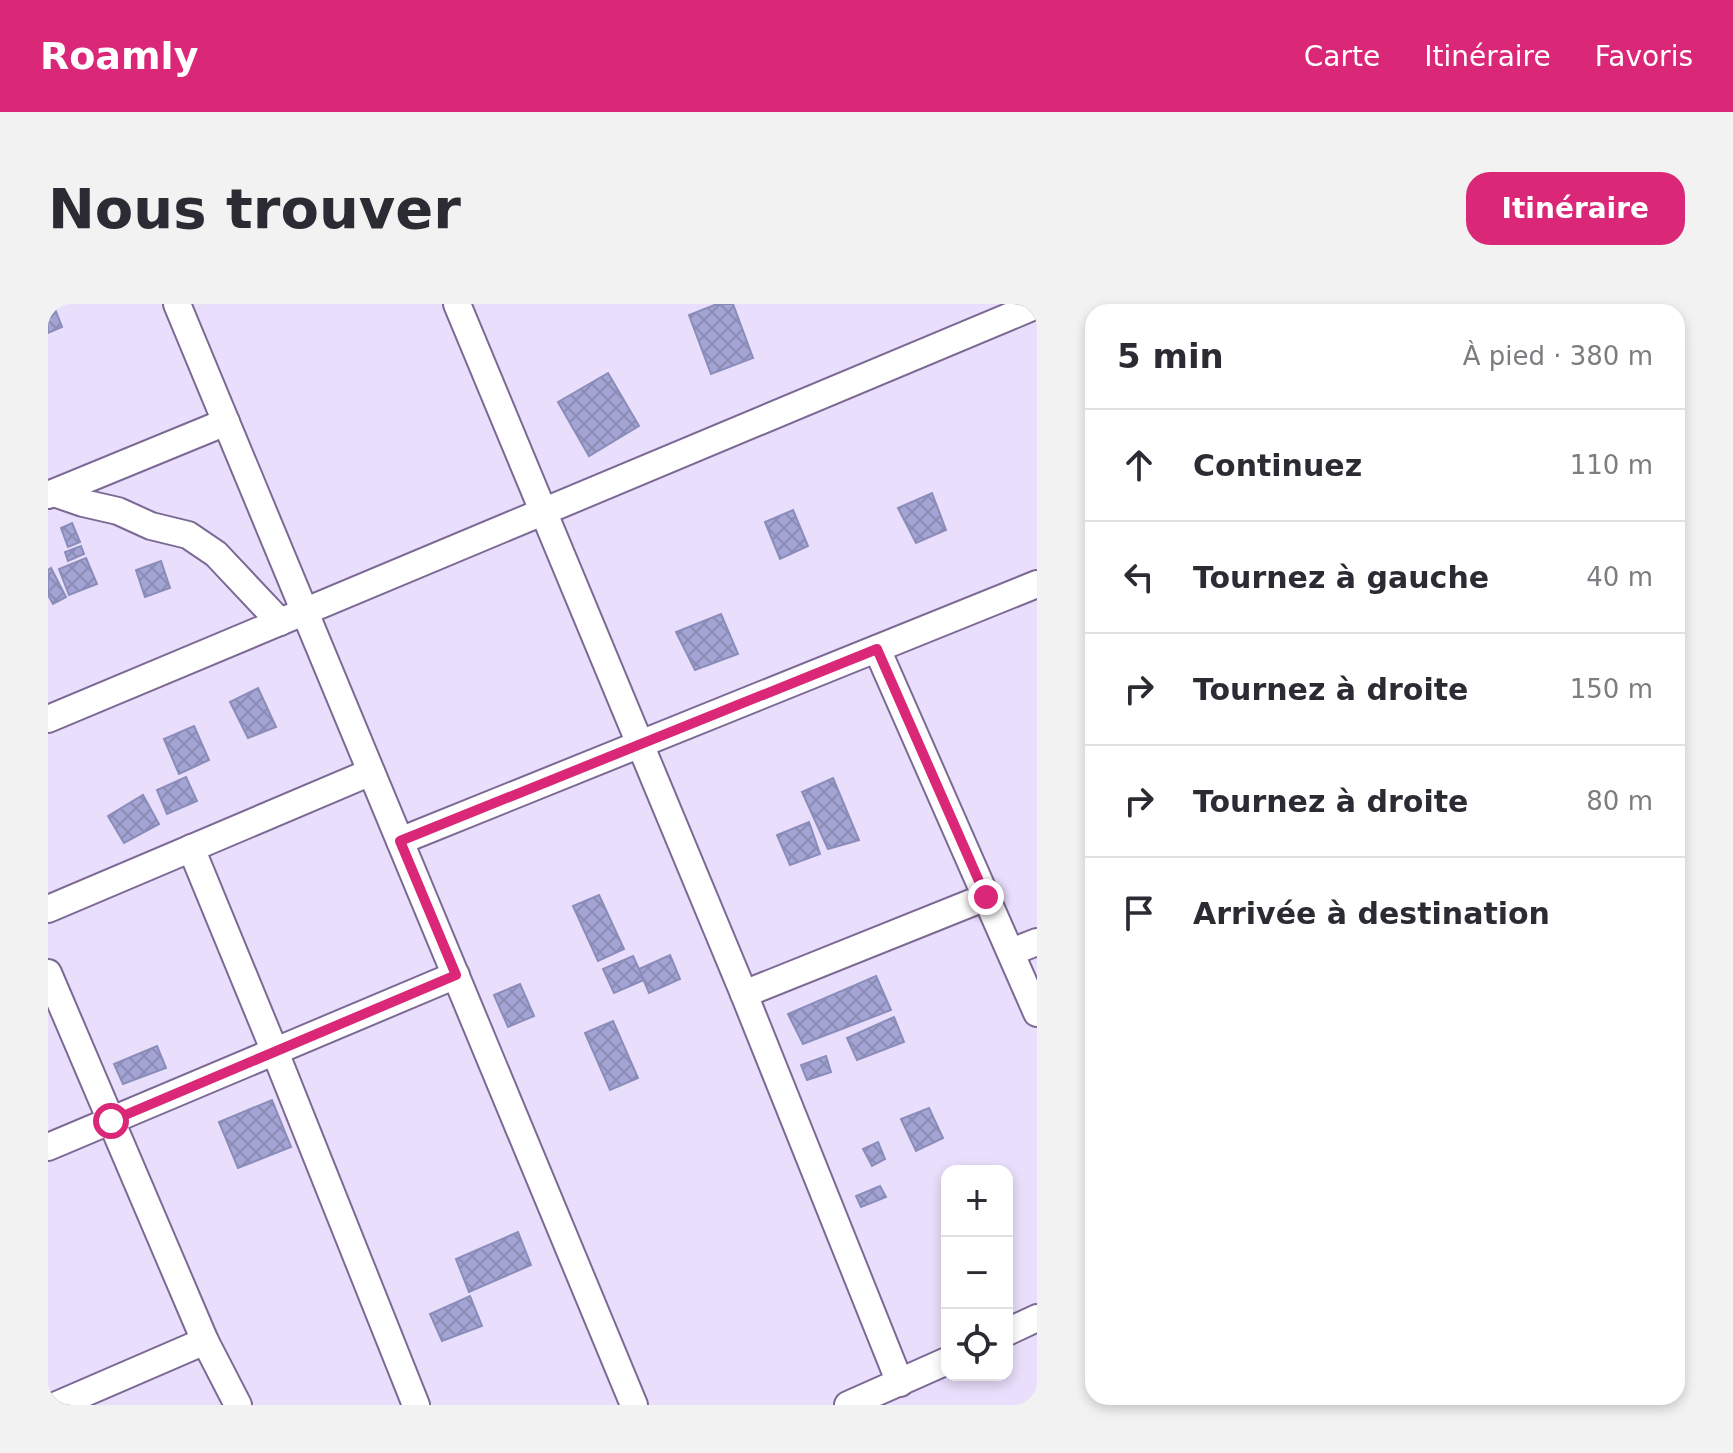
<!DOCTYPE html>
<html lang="fr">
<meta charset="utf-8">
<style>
:root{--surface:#fff;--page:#f2f2f3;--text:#2b2b33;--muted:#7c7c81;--line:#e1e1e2;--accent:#db2777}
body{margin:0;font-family:"DejaVu Sans",sans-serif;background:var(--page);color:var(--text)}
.controls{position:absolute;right:24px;bottom:24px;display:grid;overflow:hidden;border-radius:16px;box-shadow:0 4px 12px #0003}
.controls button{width:72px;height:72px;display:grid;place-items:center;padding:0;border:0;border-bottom:2px solid var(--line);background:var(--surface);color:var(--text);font:40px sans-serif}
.stop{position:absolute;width:24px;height:24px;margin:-18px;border:6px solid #db2777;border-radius:50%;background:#fff}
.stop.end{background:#db2777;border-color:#fff;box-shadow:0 2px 8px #0008}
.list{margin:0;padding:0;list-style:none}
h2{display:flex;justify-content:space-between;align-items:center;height:104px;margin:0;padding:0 32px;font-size:34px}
h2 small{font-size:26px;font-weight:400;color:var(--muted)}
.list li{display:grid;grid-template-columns:52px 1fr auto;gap:24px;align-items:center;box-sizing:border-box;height:112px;padding:0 32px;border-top:2px solid var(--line)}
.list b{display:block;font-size:30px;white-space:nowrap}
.list em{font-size:26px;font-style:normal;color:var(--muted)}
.icon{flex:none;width:44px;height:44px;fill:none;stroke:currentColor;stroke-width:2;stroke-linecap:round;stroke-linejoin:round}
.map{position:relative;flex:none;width:989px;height:1101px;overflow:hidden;border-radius:24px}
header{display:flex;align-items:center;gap:48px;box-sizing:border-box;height:112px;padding:0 40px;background:var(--accent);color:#fff}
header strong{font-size:38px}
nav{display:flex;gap:44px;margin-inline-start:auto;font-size:28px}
.intro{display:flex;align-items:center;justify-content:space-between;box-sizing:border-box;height:192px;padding:0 48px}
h1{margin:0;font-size:56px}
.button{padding:20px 36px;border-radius:24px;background:var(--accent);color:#fff;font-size:28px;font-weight:700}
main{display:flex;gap:48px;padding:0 48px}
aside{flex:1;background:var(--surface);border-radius:24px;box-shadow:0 4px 12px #0003}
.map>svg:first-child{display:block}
.building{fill:url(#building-cross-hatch);stroke:#8a8cb9;stroke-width:2}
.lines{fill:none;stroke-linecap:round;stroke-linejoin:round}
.street-casing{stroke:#7c6a95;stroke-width:30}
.street{stroke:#fff;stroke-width:26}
.route{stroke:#db2777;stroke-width:10}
</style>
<header>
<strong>Roamly</strong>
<nav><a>Carte</a><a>Itinéraire</a><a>Favoris</a></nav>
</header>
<div class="intro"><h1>Nous trouver</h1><a class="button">Itinéraire</a></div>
<main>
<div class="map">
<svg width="989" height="1101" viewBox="0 0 989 1101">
<defs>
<pattern id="building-cross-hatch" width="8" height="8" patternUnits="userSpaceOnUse" patternTransform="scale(2)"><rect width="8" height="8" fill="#a3a4d3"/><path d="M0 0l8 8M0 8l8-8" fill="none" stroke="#8b8cb5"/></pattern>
</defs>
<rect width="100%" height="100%" fill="#e9defb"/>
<!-- building -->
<g class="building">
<path d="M0 0H5L14 23 0 29Z"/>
<path d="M669 0H685L705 54 663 70 641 11Z"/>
<path d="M560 69 591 122 541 152 510 98Z"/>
<path d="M884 189 898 226 868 239 850 204Z"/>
<path d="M745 206 760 242 732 255 717 218Z"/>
<path d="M24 219 32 238 20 243 13 224Z"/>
<path d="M33 242 36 250 20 257 17 248Z"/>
<path d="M38 254 49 280 21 291 11 265Z"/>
<path d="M113 257 122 284 97 293 88 266Z"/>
<path d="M3 264 18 293 5 300 0 291V266Z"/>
<path d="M673 310 690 350 647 366 628 328Z"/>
<path d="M210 384 228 423 200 434 182 398Z"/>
<path d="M146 422 161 456 131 470 116 435Z"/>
<path d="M138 473 149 497 119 510 109 486Z"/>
<path d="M785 474 811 536 780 545 754 488Z"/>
<path d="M95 491 111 520 76 539 60 512Z"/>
<path d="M761 518 772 550 742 561 729 531Z"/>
<path d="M551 591 576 645 550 657 525 602Z"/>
<path d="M622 651 632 675 601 689 591 665Z"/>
<path d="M585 652 596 676 566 689 555 665Z"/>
<path d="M828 672 843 706 755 740 740 710Z"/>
<path d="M472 680 486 712 460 723 446 691Z"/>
<path d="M846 713 856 738 809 756 799 734Z"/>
<path d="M565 717 590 774 562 786 537 729Z"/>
<path d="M109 742 118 764 75 780 66 760Z"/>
<path d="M778 752 783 768 759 776 753 761Z"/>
<path d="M224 796 243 843 190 864 171 818Z"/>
<path d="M881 804 895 834 868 847 853 815Z"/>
<path d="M830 838 837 855 824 862 815 845Z"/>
<path d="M832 882 838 893 813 903 808 892Z"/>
<path d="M470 928 483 961 421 988 408 955Z"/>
<path d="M422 992 434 1022 394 1037 382 1010Z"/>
</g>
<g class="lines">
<defs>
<g id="street">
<path d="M129 0 586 1101"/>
<path d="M409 0 696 690 852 1079"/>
<path d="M6 189 35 199 70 207 103 222 140 231 168 250 232 318"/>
<path d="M0 191 178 118"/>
<path d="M829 345 989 709"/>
<path d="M0 415 989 1"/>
<path d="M352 537 989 280"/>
<path d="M143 544 227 748 368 1101"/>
<path d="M0 605 323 468"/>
<path d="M963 648 989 638"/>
<path d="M0 669 157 1037 190 1101"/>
<path d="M696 690 938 593"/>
<path d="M0 843 408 671"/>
<path d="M959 1028 989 1014"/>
<path d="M9 1101 157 1037"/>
<path d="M800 1101 899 1057"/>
</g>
</defs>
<!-- street casing -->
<use href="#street" class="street-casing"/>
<!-- street -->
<use href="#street" class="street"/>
</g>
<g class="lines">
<!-- route -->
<path class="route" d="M63 817 408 671 352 537 829 345 938 593"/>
</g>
</svg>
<div class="controls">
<button>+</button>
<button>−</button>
<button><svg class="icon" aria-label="locate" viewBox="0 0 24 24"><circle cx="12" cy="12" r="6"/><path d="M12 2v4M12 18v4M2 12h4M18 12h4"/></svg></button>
</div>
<div class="stop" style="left:63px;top:817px"></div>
<div class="stop end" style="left:938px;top:593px"></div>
</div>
<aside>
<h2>5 min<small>À pied · 380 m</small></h2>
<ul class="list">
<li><svg class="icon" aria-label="ahead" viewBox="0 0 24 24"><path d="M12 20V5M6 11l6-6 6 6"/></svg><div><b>Continuez</b></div><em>110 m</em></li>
<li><svg class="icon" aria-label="left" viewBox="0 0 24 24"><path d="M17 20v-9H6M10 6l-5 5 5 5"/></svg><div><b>Tournez à gauche</b></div><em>40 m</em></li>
<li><svg class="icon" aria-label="right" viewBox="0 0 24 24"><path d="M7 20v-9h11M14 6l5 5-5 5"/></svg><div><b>Tournez à droite</b></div><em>150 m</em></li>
<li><svg class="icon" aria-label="right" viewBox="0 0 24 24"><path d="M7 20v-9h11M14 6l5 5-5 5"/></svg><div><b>Tournez à droite</b></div><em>80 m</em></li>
<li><svg class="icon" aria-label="arrive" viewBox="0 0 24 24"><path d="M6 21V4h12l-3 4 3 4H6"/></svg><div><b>Arrivée à destination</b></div></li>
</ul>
</aside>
</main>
